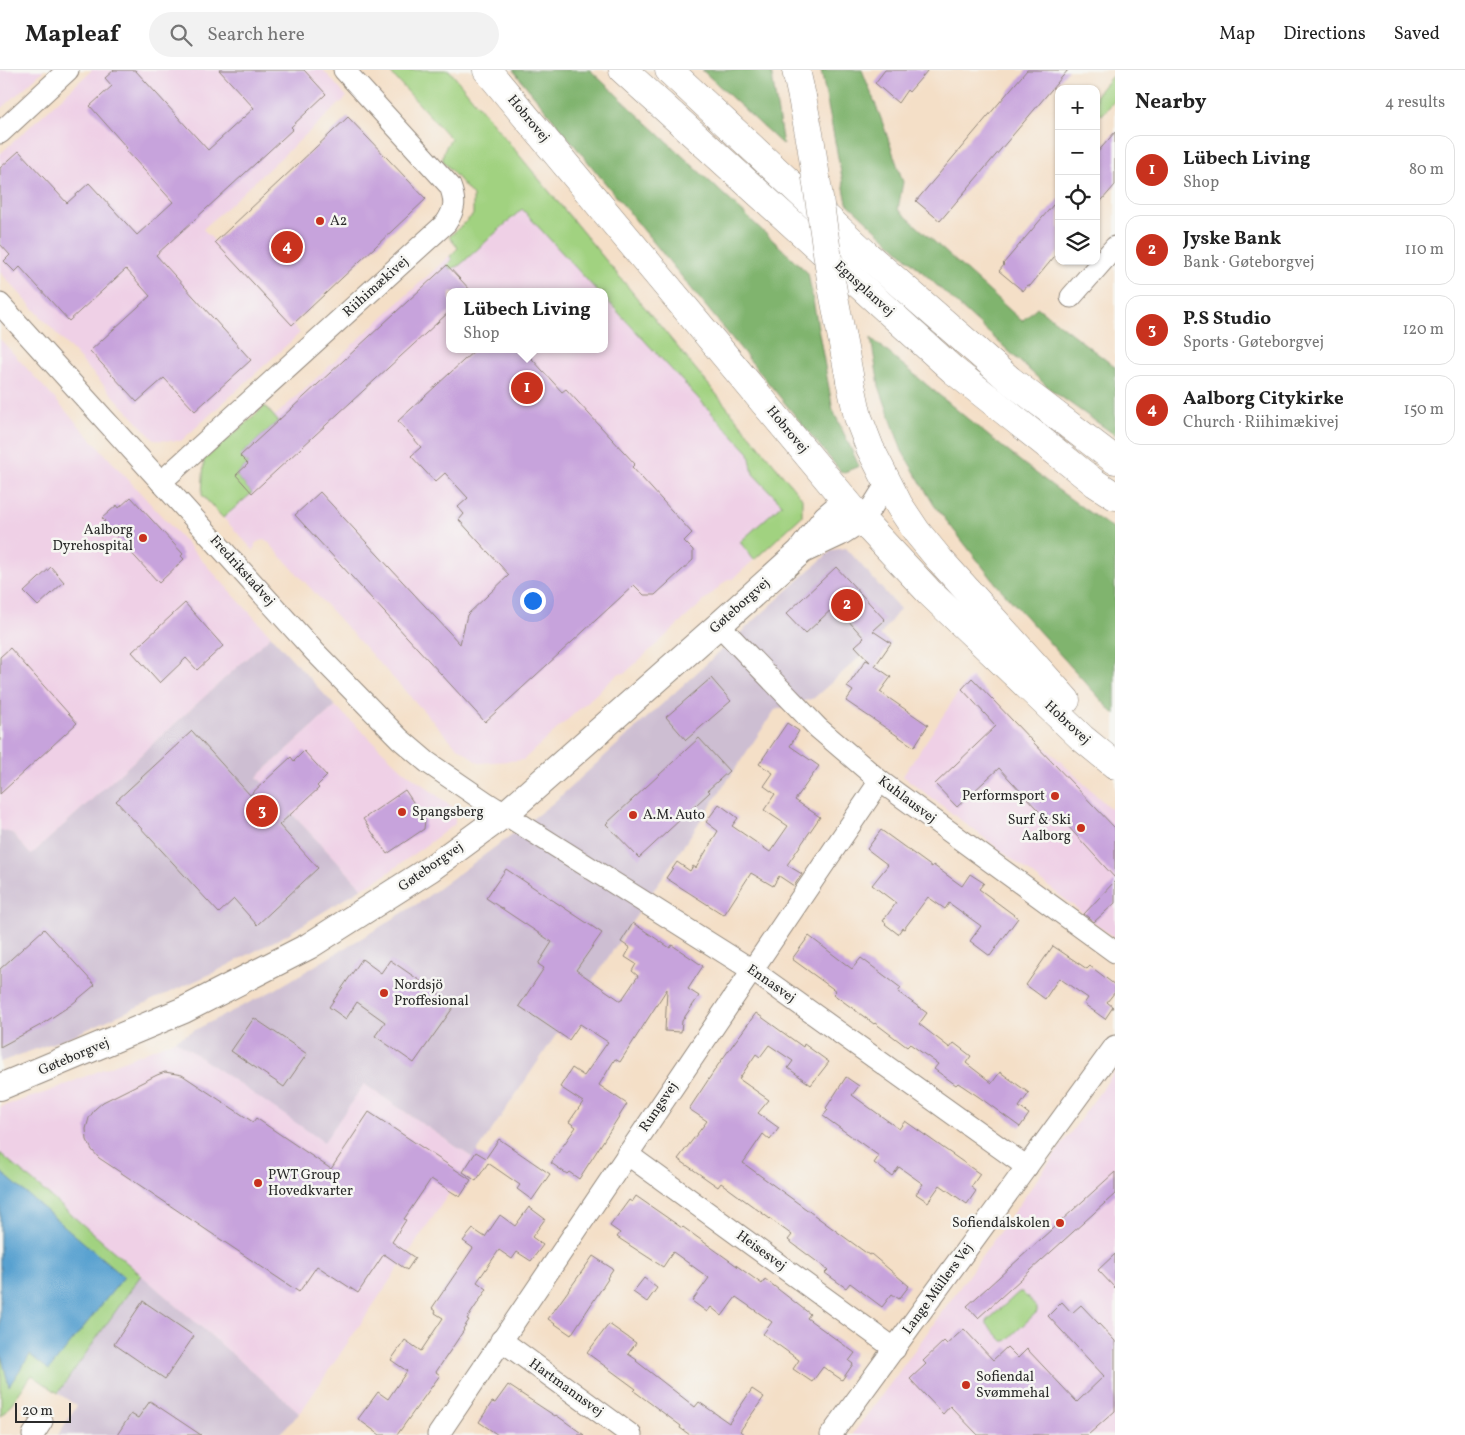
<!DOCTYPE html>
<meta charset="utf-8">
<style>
:root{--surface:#fff;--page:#f2f2f2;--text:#222;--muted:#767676;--line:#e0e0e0;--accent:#c8321e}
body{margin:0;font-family:Vollkorn,serif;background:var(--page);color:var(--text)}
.controls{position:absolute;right:15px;top:15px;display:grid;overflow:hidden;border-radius:10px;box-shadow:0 1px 4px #0004}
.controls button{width:45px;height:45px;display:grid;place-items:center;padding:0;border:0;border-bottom:1px solid var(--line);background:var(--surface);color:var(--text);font:25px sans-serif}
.scale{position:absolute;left:15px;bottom:12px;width:56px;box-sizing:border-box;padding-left:5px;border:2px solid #2b2b2b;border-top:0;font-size:14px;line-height:18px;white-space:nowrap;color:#2b2b2b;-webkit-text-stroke:4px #f6f6f2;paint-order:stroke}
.you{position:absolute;left:532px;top:530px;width:18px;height:18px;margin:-12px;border:4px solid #fff;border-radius:50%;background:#1a73e8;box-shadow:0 0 0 8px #1a73e833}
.badge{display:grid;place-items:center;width:32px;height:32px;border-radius:50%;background:var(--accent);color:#fff;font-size:16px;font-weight:700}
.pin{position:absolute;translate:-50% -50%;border:2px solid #fff;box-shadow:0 1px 5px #0006}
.popup{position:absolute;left:446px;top:218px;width:162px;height:65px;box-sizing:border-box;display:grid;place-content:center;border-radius:10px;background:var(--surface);filter:drop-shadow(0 1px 4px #0005);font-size:16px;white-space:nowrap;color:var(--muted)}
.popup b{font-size:19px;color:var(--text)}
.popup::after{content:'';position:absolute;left:50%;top:100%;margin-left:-10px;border:10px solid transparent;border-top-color:var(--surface)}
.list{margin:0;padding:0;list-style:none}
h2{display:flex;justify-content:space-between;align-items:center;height:65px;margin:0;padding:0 20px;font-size:21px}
h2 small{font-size:16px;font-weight:400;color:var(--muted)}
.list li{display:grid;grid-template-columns:32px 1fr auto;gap:15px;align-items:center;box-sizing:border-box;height:70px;margin:0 10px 10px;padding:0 10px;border:1px solid var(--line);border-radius:15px}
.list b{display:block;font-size:19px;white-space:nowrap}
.list p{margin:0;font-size:16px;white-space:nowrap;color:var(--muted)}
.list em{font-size:16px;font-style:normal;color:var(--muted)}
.icon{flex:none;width:28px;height:28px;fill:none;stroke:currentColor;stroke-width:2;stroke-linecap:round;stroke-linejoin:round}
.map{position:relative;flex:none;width:1115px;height:1365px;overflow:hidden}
header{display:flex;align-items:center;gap:30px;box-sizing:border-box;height:70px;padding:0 25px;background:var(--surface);border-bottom:1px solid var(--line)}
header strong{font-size:24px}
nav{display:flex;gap:28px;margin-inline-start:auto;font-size:18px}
.search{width:350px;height:45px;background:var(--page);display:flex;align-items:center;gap:12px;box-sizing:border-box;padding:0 18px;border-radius:28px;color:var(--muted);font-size:19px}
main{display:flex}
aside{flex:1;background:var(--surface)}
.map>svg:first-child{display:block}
.built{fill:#efd0e6;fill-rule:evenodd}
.industrial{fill:#cdbed2}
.green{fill:#a1d280;stroke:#667e56}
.forest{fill:#80b46e;stroke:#56704c}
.water{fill:#59a1d0;stroke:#42667e}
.building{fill:#c7a3dc}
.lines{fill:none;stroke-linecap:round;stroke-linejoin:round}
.minor-casing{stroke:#908579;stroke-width:23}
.tertiary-casing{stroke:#908579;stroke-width:28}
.secondary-casing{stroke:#908579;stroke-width:29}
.minor{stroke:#fff;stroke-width:21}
.tertiary{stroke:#fff;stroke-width:26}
.secondary{stroke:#fff;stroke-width:28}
.secondary-bridge-casing{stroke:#908579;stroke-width:29;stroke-linecap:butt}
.secondary-bridge{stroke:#fff;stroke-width:28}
.poi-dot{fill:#c8321e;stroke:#f6f6f2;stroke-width:2}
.labels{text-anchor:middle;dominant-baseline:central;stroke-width:5;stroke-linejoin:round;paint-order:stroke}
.street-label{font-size:14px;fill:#2b2b2b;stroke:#f6f6f2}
.poi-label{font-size:14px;fill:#2b2b2b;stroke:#f6f6f2;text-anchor:start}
</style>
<header>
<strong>Mapleaf</strong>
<div class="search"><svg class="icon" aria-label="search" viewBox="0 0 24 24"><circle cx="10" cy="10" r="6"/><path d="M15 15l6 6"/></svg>Search here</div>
<nav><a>Map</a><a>Directions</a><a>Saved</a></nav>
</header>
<main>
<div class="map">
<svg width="1115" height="1365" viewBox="0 0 1115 1365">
<rect width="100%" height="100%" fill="#f6f6f2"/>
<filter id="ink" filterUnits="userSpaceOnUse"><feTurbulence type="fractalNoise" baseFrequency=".02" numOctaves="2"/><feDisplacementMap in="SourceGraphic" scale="10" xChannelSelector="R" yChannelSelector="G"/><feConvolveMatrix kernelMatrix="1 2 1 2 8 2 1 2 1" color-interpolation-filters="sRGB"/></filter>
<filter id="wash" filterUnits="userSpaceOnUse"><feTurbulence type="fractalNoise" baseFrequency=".0096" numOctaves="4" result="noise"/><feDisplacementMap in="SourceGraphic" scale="20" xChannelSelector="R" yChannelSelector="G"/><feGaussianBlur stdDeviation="1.12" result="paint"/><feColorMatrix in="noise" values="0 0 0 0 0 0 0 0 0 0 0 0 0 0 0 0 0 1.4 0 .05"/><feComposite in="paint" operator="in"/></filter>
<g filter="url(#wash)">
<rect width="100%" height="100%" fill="#f4dfc7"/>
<!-- built -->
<g class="built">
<path d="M0 0H44L0 40Z"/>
<path d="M92 0H323L347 27 203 159 300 263 181 371 154 370 0 202V84Z"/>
<path d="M533 101 802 428V446L733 509H728L625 603 618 604 523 690 479 693 454 674 268 472 264 470 257 472 255 474 254 481 202 425 204 390 265 336 275 346 458 178 449 167 473 145 474 116ZM450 222H604V279H450Z"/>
<path d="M0 269 271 566 31 785 12 763 0 760Z"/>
<path d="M968 608H972L1115 743V869L1083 843 903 706Z"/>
<path d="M335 636 403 700 455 739V754L385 805 362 818 257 707Z"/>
<path d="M175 970 324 1071 364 1014 473 1088 300 1343 0 1083V1037L47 1022Z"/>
<path d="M1115 1001V1365H852L896 1306Z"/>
</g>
<!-- industrial -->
<g class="industrial">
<path d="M846 478 900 539 872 576 814 628 775 640 473 1088 364 1014 324 1072 175 970 276 919 375 860 420 832 498 775 553 733 832 480Z"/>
<path d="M271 566 335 636 257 707 362 818 286 865 215 902 72 966 0 992V760L12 763 31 785Z"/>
<path d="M141 1205 300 1343 278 1365H58L77 1336 58 1323Z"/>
</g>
<!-- green -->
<g class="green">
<path d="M388 0H449L802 428V446L754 490 740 472 782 434 753 404 749 383 605 228 604 222H598L522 139 460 195 451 199 447 195 452 190 450 186 458 178 449 167 473 145V126L443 91C442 81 446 77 451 69Z"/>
<path d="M1112 6 1115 9V30L1102 45 1096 41V25Z"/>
<path d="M265 336 278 351 240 386 248 394 236 405 252 423 223 448 202 425 204 390Z"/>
<path d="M0 1083 141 1205 58 1323 32 1305 4 1344 1 1346Z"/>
<path d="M1019 1222H1022L1037 1238V1242L1006 1271H1003L987 1254V1251Z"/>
</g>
<!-- forest -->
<g class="forest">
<path d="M513 0H590L808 203 833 340 859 396 842 403Z"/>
<path d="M702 0H771L783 75Z"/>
<path d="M821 0H862L882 51 903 112 898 139 1022 251 1037 237 1115 297V365L1050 319 847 133Z"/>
<path d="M871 268C950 334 1029 403 1115 460V645L997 515 934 435 902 381 879 316Z"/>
</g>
<!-- water -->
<path class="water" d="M0 1101 124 1207 49 1300 30 1285 9 1316 0 1281Z"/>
<g id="blocks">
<!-- building -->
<g class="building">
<path d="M114 0H135L208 80 254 38 219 0H304L326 24 291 57 293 59 156 185 251 290 195 341 164 308 137 332 90 281 150 226 126 199 69 251 20 197 15 202 4 191 10 185 0 174V98L19 81 67 133 89 113 137 165 173 132 125 79 127 78 90 36 112 16 105 8Z"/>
<path d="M885 0H928L909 22 907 20 898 33 875 13Z"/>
<path d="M1027 0H1068L940 151 916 131Z"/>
<path d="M348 47 426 129 292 255 215 172Z"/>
<path d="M1115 62V115L1096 137V84Z"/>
<path d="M1059 128V181L1030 216 1028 215 1023 221 999 201 1004 195 1003 194Z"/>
<path d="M447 195 472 222H450V241L252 423 236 405 248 394 240 386Z"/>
<path d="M476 279H523L562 322 566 319 635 394 632 397 692 463 684 471 693 480V490L655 525H644L634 515 485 652 295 445 320 422 460 574 467 545 509 505 459 450 464 444 458 437 468 428 445 403 435 412 411 386 421 377 398 351Z"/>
<path d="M131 427 183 484 181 486 184 489 159 513 103 452 105 451 102 448 117 435 119 438Z"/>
<path d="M51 497 64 512 38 536 24 522Z"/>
<path d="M836 497 885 550 873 561 891 573 875 596 891 607 880 622 928 655 914 677 846 631 853 621 847 617 866 590 870 592 855 576 864 568 835 536 805 564 786 544Z"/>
<path d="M185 533 223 576 197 600 186 588 160 613 132 582Z"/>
<path d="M10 578 77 653 0 724V587Z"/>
<path d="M711 608 731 631 686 670 666 647Z"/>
<path d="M972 608 1115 758V808L1056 743 1048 751 999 698 957 737 935 714 996 656 962 619Z"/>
<path d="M787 653 799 661 790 676 819 696 795 730 820 747 787 795 802 804 794 816 779 806 773 816 751 803 724 845 666 808 677 792 690 801 693 796 696 798 718 761 706 752 719 734 738 748 732 756 770 782 788 756 764 740 775 724 764 716 773 703 759 694Z"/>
<path d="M192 661 250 725 291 687 294 691 304 681 327 706 317 716 319 718 279 755 318 798 257 855 234 829 219 843 116 731Z"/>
<path d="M699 668 729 701 708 720 710 722 639 788 606 754Z"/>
<path d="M405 720 425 750 424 759 387 784 363 749Z"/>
<path d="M881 760 932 797 933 795 962 816 970 804 984 813 979 819 1018 848 990 886 970 871 981 856 949 833 945 839 928 827 904 859 902 858 898 864 885 854 886 853 883 851 896 833 872 815 888 795 867 779Z"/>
<path d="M506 799 602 863 576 900 621 931 638 906 632 901 636 894 625 887 630 878 621 872 633 853 670 878 672 875 703 896 688 919 699 926 682 951 681 962 665 961 667 919 620 992 615 989 599 1015 627 1034 579 1109 569 1102 567 1104 551 1093 576 1057 569 1052 583 1032 560 1017 572 998 584 1006 608 972 580 954 569 970 519 936 544 898 538 894 552 872 486 828Z"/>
<path d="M1115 811V833L1094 852 1084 844Z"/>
<path d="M44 859 95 915 71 935 39 956 0 977V899Z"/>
<path d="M809 866 852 899 861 888 901 918 898 922 927 943 919 954 950 978 954 973 971 986 966 993 992 1013 1000 1002 1029 1023 1019 1037 1029 1044 1020 1057 979 1027 958 1013 956 1015 934 999 938 994 910 974 907 977 875 953 874 954 833 924 836 921 792 889Z"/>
<path d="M1053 876 1087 899 1090 896 1115 915V922L1107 932 1113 937 1105 949 1084 934 1088 928 1059 908 1045 929 1026 915Z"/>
<path d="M362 889 381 903 390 890 455 935 414 993 375 966 385 952 357 932 346 949 329 937Z"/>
<path d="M756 943 803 977 804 974 829 992 811 1015 788 998 793 991 769 975 760 987 756 984 739 1009 769 1030 758 1043 779 1058 770 1070 763 1064 743 1093 869 1185 871 1184 909 1216 899 1229 892 1224 882 1237 850 1213 846 1218 825 1203 828 1200 788 1170 792 1165 721 1113 718 1117 678 1089 707 1051 689 1039 718 995Z"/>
<path d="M254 948 307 984 284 1017 231 981Z"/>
<path d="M165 1002 182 1005 253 1052 256 1048 331 1099 369 1042 471 1110 460 1127 431 1109 404 1149 406 1150 392 1172 415 1188 407 1200 384 1184 358 1223 317 1196 299 1222 126 1106 99 1088 92 1080 87 1070 86 1059 89 1048 95 1039 103 1032 157 1005Z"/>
<path d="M846 1007 859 1016 852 1025 899 1059 905 1051 980 1104 971 1117 976 1121 967 1134 940 1115 928 1132 916 1124 923 1114 899 1097 892 1106 874 1093 879 1086 823 1046 828 1040 826 1038Z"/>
<path d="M499 1069 550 1104 532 1130 517 1119 520 1115 488 1093 476 1111 463 1102 476 1082 486 1088Z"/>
<path d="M1115 1102V1124L978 1248 967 1236Z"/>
<path d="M636 1126 682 1158 683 1157 762 1214 765 1209 810 1244 807 1248 855 1283 849 1291 853 1294 842 1310 823 1297 812 1312 793 1299 799 1290 763 1264 772 1252 736 1227 722 1246 711 1237 707 1242 692 1231 709 1208 673 1182 663 1197 617 1167 620 1163 610 1156 629 1130 632 1132Z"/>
<path d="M529 1137 545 1149 532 1167 543 1175 531 1191 517 1182 512 1189 499 1180 477 1212 487 1219 467 1249 469 1250 463 1259 464 1260 436 1302 440 1305 397 1365H380L358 1349 378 1322 388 1329 407 1301 391 1290 405 1270 421 1281 443 1248 435 1243 436 1241 432 1238 473 1178 463 1171 473 1159 485 1167 500 1145 515 1156Z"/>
<path d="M1115 1184V1218L1098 1200Z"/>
<path d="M593 1186 613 1199 607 1208 608 1209 571 1265 548 1249Z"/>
<path d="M644 1208 657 1218 647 1232 633 1222Z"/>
<path d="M143 1231 194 1266 165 1309 114 1274Z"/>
<path d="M1062 1232 1072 1243 1081 1235 1115 1271V1341L1088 1365H978L950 1336 943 1344 910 1309 926 1294 923 1291 944 1271 947 1274 964 1259 993 1290 1007 1277 1018 1288 1027 1279 1077 1332 1104 1306 1048 1246Z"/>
<path d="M609 1254 636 1273 628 1284 637 1290 636 1291 695 1337 699 1332 729 1353 752 1319 764 1327 740 1361 745 1365H690L680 1358 681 1356 634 1321 636 1319 587 1283Z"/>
<path d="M508 1315 555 1346 556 1345 584 1365H498L479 1352 492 1332 495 1333Z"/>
<path d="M150 1331 201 1365H117L131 1344 138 1348Z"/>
</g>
</g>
</g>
<g filter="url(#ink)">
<use href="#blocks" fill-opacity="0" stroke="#908579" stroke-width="1"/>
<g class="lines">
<defs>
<g id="minor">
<path d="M0 63 68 0"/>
<path d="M1071 227 1115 177"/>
<path d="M0 234 315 582 400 669 427 692 487 733 752 900 1027 1097"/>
<path d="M161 412 446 153C455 139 456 132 450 116L344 0"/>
<path d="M861 449 872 437 887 413"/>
<path d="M719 555 818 658 880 711 1115 882"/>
<path d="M627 1084 895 1279"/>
<path d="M501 1270 631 1365"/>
<path d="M33 1365 42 1351"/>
<path d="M438 1365 880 711"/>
<path d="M831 1365 1115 976"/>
</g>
<g id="tertiary">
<path d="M805 479 839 463 861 449"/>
<path d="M0 1017 184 940 309 876 430 799 505 744 719 555 800 482 826 448 846 431"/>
</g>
<g id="secondary">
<path d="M487 0 861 449 930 523 1082 668 1115 695"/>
<path d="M623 0 953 300 1095 413 1115 426"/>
<path d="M669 0 868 186 1010 310 1115 390"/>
<path d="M796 0 802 27"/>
<path d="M850 310 858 347 870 378 899 435 917 462 940 490 1066 630"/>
</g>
</defs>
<!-- minor casing -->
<use href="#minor" class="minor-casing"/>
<!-- tertiary casing -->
<use href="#tertiary" class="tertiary-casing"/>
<!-- secondary casing -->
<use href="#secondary" class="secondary-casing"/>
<!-- minor -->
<use href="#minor" class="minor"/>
<!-- tertiary -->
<use href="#tertiary" class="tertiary"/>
<!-- secondary -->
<use href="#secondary" class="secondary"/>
<defs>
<path id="secondary-bridge" d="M802 27 811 74 832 216 850 310"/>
</defs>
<!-- secondary-bridge casing -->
<use href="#secondary-bridge" class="secondary-bridge-casing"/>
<!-- secondary-bridge -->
<use href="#secondary-bridge" class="secondary-bridge"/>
</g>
</g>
<!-- markers -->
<g class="poi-dot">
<circle cx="320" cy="151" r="5"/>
<circle cx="143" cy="468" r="5"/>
<circle cx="1055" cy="726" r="5"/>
<circle cx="402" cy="742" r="5"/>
<circle cx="633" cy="745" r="5"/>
<circle cx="1081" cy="758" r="5"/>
<circle cx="384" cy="923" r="5"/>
<circle cx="258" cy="1113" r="5"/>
<circle cx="1060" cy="1153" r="5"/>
<circle cx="966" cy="1315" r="5"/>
</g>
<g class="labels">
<!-- street labels -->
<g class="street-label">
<text transform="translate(528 49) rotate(50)">Hobrovej</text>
<text transform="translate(376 217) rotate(-42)">Riihimækivej</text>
<text transform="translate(864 219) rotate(42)">Egnsplanvej</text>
<text transform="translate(787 360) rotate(50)">Hobrovej</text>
<text transform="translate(242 501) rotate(48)">Fredrikstadvej</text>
<text transform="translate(740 536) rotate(-42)">Gøteborgvej</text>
<text transform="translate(1067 653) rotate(43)">Hobrovej</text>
<text transform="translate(907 730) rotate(37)">Kuhlausvej</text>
<text transform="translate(431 797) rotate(-35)">Gøteborgvej</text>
<text transform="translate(771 914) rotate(35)">Ennasvej</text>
<text transform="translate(74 987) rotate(-23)">Gøteborgvej</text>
<text transform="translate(659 1037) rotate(-56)">Rungsvej</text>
<text transform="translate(761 1181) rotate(36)">Heisesvej</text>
<text transform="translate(938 1219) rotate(-54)">Lange Müllers Vej</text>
<text transform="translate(566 1318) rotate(36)">Hartmannsvej</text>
</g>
<!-- poi labels -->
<g class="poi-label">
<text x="330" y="151">A2</text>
<text x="133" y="460" text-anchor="end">Aalborg<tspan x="133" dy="16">Dyrehospital</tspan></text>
<text x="1045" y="726" text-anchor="end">Performsport</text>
<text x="412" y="742">Spangsberg</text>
<text x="643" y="745">A.M. Auto</text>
<text x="1071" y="750" text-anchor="end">Surf &amp; Ski<tspan x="1071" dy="16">Aalborg</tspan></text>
<text x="394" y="915">Nordsjö<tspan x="394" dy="16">Proffesional</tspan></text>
<text x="268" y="1105">PWT Group<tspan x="268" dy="16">Hovedkvarter</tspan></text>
<text x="1050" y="1153" text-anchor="end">Sofiendalskolen</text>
<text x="976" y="1307">Sofiendal<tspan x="976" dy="16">Svømmehal</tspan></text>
</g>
</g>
</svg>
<div class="controls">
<button>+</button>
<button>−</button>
<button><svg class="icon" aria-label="locate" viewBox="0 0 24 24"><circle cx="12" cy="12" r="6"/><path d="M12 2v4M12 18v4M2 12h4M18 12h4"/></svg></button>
<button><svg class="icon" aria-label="layers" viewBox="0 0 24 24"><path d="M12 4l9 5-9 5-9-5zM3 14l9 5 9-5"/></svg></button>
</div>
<div class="scale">20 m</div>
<div class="you"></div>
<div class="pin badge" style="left:527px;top:318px">1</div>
<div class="popup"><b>Lübech Living</b>Shop</div>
<div class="pin badge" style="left:847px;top:535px">2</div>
<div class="pin badge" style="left:262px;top:741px">3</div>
<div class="pin badge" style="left:287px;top:177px">4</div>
</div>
<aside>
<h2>Nearby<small>4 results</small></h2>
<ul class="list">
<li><span class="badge">1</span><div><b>Lübech Living</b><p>Shop</p></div><em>80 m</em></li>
<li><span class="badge">2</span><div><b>Jyske Bank</b><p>Bank · Gøteborgvej</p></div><em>110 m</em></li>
<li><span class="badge">3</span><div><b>P.S Studio</b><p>Sports · Gøteborgvej</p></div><em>120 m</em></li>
<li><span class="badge">4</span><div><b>Aalborg Citykirke</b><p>Church · Riihimækivej</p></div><em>150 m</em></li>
</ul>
</aside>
</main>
